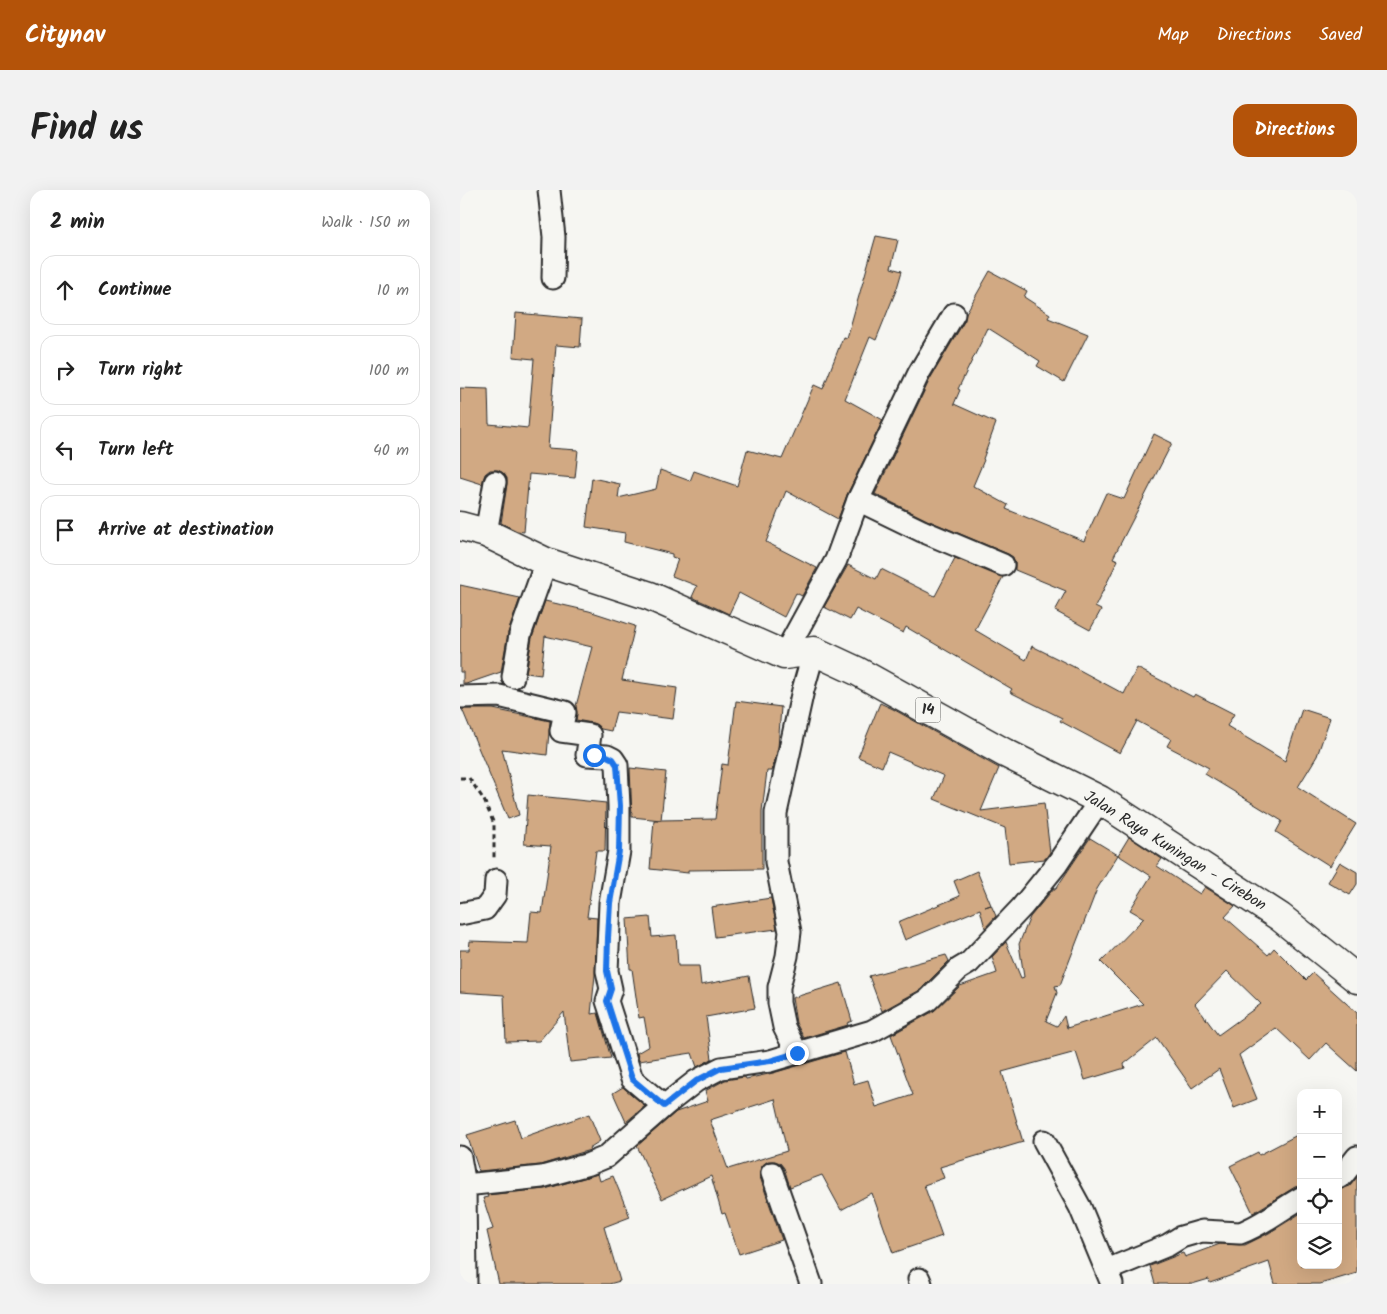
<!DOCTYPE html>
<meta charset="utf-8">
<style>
:root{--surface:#fff;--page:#f2f2f2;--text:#222;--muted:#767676;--line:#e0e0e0;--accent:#b45309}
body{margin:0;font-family:Kalam,sans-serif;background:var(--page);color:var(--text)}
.controls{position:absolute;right:15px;bottom:15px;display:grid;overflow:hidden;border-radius:10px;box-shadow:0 5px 20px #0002}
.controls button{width:45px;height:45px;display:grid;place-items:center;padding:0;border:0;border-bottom:1px solid var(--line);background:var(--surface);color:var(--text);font:25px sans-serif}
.stop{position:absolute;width:15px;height:15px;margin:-11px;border:4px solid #1a73e8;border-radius:50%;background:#fff}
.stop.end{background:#1a73e8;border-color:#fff;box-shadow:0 1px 5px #0008}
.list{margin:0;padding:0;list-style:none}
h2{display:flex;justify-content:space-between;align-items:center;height:65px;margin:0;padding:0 20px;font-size:21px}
h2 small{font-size:16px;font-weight:400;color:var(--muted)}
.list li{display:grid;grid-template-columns:32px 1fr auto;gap:15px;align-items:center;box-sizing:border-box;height:70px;margin:0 10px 10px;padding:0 10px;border:1px solid var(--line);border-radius:15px}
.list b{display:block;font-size:19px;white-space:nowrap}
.list em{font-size:16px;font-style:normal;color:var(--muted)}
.icon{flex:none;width:28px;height:28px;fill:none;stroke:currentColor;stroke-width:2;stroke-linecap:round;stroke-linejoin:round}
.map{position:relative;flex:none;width:897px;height:1094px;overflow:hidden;border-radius:15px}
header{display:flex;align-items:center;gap:30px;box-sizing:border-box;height:70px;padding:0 25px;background:var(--accent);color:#fff}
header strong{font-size:24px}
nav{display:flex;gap:28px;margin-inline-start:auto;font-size:18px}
.intro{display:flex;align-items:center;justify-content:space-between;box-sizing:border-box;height:120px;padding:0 30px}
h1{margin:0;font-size:35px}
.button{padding:12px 22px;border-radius:15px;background:var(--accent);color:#fff;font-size:18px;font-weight:700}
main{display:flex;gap:30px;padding:0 30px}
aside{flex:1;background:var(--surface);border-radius:15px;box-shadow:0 5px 20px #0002}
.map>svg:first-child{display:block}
.building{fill:#d1a983;stroke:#2b2b2b;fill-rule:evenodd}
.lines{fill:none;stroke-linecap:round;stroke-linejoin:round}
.minor-casing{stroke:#2b2b2b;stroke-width:25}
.trunk-casing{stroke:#2b2b2b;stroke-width:31}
.path{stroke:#2b2b2b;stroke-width:3;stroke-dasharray:5 4;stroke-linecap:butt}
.minor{stroke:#f6f6f2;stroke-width:21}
.trunk{stroke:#f6f6f2;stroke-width:28}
.route{stroke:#1a73e8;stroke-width:6}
.labels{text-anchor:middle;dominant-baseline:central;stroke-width:4;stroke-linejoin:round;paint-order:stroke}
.shield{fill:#f6f6f2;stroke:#686867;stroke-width:1}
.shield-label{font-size:15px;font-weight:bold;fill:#2b2b2b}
.street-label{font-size:16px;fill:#2b2b2b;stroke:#f6f6f2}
</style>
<header>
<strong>Citynav</strong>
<nav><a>Map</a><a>Directions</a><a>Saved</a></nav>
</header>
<div class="intro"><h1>Find us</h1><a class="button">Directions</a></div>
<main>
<aside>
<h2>2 min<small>Walk · 150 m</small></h2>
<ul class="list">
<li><svg class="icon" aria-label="ahead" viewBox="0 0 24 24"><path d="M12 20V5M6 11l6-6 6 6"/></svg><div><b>Continue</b></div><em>10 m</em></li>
<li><svg class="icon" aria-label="right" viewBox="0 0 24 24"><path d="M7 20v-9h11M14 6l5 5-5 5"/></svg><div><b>Turn right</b></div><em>100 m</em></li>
<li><svg class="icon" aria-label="left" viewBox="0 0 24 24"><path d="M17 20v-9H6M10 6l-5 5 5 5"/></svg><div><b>Turn left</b></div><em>40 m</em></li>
<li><svg class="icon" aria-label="arrive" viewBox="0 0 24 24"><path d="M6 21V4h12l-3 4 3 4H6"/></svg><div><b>Arrive at destination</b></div></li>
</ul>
</aside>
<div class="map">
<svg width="897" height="1094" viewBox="0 0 897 1094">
<rect width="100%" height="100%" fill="#f6f6f2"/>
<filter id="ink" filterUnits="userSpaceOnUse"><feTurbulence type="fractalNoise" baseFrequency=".02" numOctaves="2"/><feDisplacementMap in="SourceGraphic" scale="10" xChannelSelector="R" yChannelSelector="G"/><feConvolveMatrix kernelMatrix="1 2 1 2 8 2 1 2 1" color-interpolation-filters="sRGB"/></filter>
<g filter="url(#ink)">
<!-- building -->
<g class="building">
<path d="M416 46 438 50 431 78 442 81 437 98 416 150 410 147 385 209 423 230 387 305 378 329 326 301 306 352 357 378 342 406 336 403 324 427 279 403 269 424 254 417 232 407 237 396 212 386 218 369 212 367V364L164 352 165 343 126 337 132 288 160 294 158 308 196 299 200 280 230 291 234 281 277 296 287 260 322 269 354 195 363 199 383 147 387 148Z"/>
<path d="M530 81 567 101 564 107 590 124 588 128 628 144 604 192 577 176 580 171 528 138 498 199 500 200 494 214 536 233 523 269 524 270 513 296 548 315 546 319 624 351 646 303 664 309 694 244 712 253 653 368 658 370 635 417 641 420 630 440 595 421 606 401 555 380V373L553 367 548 364 467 330 415 304 470 189 505 130 506 123Z"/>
<path d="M56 123 122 129 120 157 96 155 88 258 118 260 115 288 69 284 64 342 57 341 41 333 47 294V288L43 283 38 280H30L25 284 22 294 0 287V198L28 199 29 234 68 238 74 169 53 167Z"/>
<path d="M495 368 543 387 515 440 566 470 572 456 612 476 664 504 677 478 733 507 735 504 774 524 767 536 825 571 842 519 870 528 857 566 838 597 896 634 870 676 816 642 822 631 745 584 749 578 707 556 711 549 677 531 660 563 600 531 602 528 550 502 552 499 446 437 443 443 396 419 390 430 364 417 388 375 416 389 421 379 475 406Z"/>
<path d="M0 395 60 408 48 443 41 482 6 494H3V482H0Z"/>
<path d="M85 411 129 421 175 436 162 490 217 498 213 529 156 522 151 541 141 539 137 535 132 533 116 530 117 524 116 516 132 457 85 446 81 485 66 483 72 448Z"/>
<path d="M276 511 321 517 318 558 312 581H307L302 621V679L228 680V683L190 679 194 630H201L172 627 170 578 206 582 201 630 255 629 262 574 268 575Z"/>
<path d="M420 513 433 519 539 578 521 621 584 613 590 662 585 669 549 673 545 638 474 609 484 586 428 562 422 577 398 567Z"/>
<path d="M2 519H33L90 531 87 565 42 559 59 625 48 629Z"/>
<path d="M68 605 146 613 145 661H136L127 727 137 728 135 785 131 824 138 823 151 868 110 872 104 822 79 851 46 852 44 805 0 802V760H9L10 751 68 753 71 722 82 723 91 656 64 654Z"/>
<path d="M669 647 702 669 697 676 740 704 745 697 775 716 765 727 808 765 814 758 846 790 853 783 897 823V881L866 853 850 870 816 838 779 865 797 909 774 918 759 879 732 898 697 848 664 874 665 878 625 890 616 862 542 882 563 952 480 977 484 988 464 995 482 1046 433 1063 412 1003 381 1020 362 985 330 997 324 978 320 973 315 971H308L303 975 300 980V987L322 1050 279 1064 265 1023 262 1024 251 986 202 1009 177 956 216 922 248 911 245 901 265 890 285 887 286 889 313 883 385 862 394 894 408 890 416 917 453 905 431 845 474 821 500 796 537 783 532 767 546 752 561 788 564 787 559 754 570 727 595 697V700L630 648 658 665ZM658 665 691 686 670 720 684 728 641 772 683 814 607 838 604 826 597 836 586 831 597 803 595 796 600 795 637 699ZM767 781 801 814 758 845 735 814ZM315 909 327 961 268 979 250 930Z"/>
<path d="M880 672 897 682V694L890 705 868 692Z"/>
<path d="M517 681 531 715 525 717 531 715 536 726 525 738 520 719 445 750 438 732 500 706 494 691Z"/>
<path d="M311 708 317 739 255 747 251 717Z"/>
<path d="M190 727 192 747 216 745 218 776H239L241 795 289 786 295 818 246 827 252 869 237 877 232 863 179 871 177 863 189 856 184 827 179 828 172 779H170L167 729Z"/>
<path d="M486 765 489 771 460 800 422 821 409 786Z"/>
<path d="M381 793 392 831 387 833 388 835 344 848 336 833 332 808Z"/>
<path d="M163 897 185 916 166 932 153 903Z"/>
<path d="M129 924 140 951 129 958 130 960 80 975 19 981 7 945 55 930 61 948Z"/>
<path d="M841 943V996L835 997 793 1023 770 976 798 962 799 965Z"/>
<path d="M138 984 140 991 153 986 170 1027 144 1037 160 1091 149 1094H39L27 1041 33 1039 23 1008 28 1007 27 1005 85 999Z"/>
<path d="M897 987V1083L860 1094H815L809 1072 750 1093 749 1089 732 1094H695L690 1076 723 1063 725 1067 760 1054 785 1055 809 1043 841 1023V1075H878V1000L890 996Z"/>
</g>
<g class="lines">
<defs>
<g id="minor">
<path d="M89 0 94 47 93 88"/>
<path d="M398 310 462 341 543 375"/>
<path d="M26 343 35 292"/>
<path d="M324 465 376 370 398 310 459 183 494 124"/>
<path d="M53 487 60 445 86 372"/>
<path d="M0 507 39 506 105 522 101 541 130 545 127 565 147 566 153 569 157 575 159 616V661L150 713 147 781 151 799 147 811 172 889 204 916"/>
<path d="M0 724 25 719 35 705 36 690"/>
<path d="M337 863 324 837 319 813V797L327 766 330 742 316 672V623L343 500 354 461"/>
<path d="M584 951 620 1017 652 1094"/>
<path d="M0 967 5 995 6 1094"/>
<path d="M312 983 351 1094"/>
<path d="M878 988 883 985 897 967"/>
<path d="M5 995 82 987 129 974 146 967 204 916 236 891 261 878 310 871 412 841 468 810 499 779 509 773 562 717 597 674 640 610"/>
<path d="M647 1080 708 1055 721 1047 742 1041 780 1043C801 1036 821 1019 841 1008"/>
<path d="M459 1089 461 1094"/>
</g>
<path id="trunk" d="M0 336 26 343 86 372 190 406 324 465 354 461 397 481 545 563 640 610 820 727 897 789"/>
</defs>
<!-- minor casing -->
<use href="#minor" class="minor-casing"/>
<!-- trunk casing -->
<use href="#trunk" class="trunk-casing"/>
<!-- path -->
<path class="path" d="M0 588H9L24 610 34 634V669"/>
<!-- minor -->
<use href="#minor" class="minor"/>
<!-- trunk -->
<use href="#trunk" class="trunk"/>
</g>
</g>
<g class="lines" filter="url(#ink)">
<!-- route -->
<path class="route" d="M134 565 147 566 153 569 157 575 160 616 159 661 150 713 148 748 147 781 151 799 147 811 172 889 204 916 236 891 261 878 310 871 337 863"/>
</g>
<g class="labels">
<!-- shield labels -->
<rect class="shield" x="455.5" y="507.5" width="25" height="25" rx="4"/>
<g class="shield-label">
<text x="468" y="520">14</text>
</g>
<!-- street labels -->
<g class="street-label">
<text transform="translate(715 661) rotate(32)">Jalan Raya Kuningan - Cirebon</text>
</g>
</g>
</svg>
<div class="controls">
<button>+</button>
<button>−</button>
<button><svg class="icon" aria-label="locate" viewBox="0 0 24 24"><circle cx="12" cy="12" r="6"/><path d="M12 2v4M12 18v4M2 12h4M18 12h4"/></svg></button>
<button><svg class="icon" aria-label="layers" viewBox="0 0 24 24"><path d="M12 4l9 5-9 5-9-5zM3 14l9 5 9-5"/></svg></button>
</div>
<div class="stop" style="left:134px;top:565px"></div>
<div class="stop end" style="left:337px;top:863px"></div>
</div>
</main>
